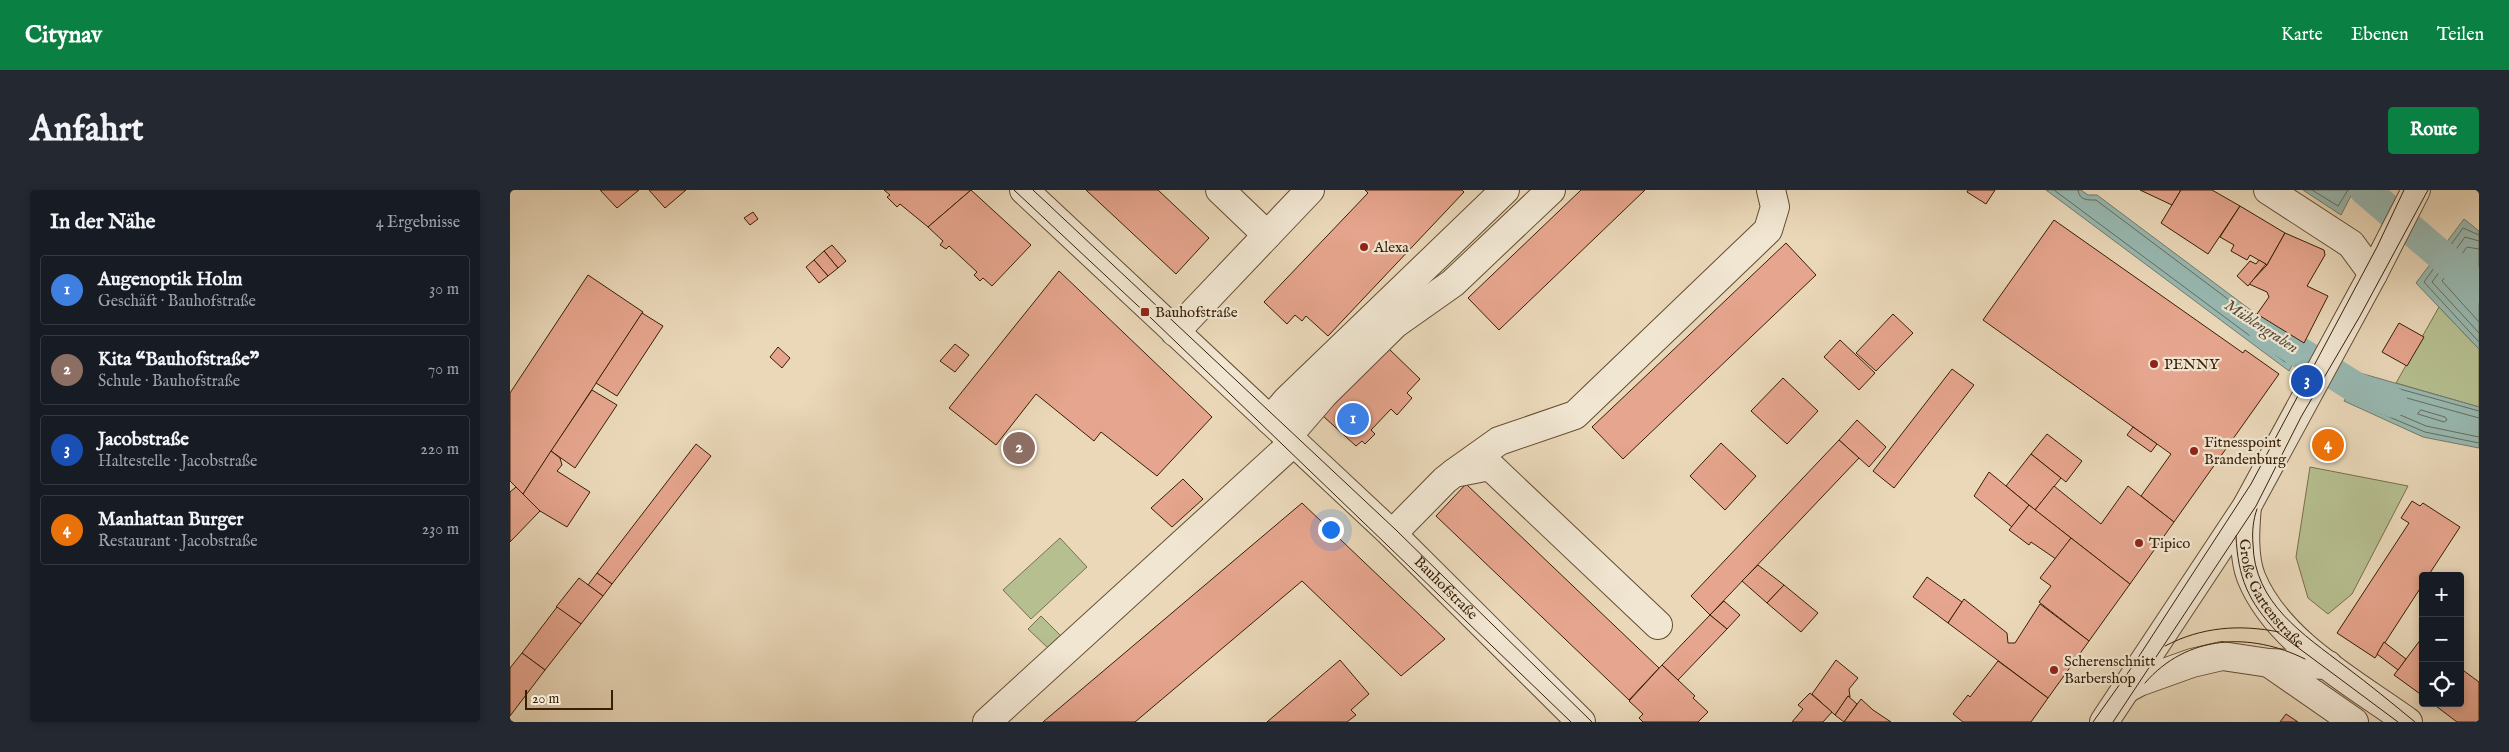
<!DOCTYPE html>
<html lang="de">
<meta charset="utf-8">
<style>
:root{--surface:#171b24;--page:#242831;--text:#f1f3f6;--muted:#9ea1a6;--line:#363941;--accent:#0b8043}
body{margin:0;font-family:"IM FELL English",serif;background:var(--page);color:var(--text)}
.controls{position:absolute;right:15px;bottom:15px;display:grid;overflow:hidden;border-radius:5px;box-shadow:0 2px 8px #0003}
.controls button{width:45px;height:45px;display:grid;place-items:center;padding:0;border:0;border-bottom:1px solid var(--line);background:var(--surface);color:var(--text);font:25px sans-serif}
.scale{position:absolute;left:15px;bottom:12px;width:88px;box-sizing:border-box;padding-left:5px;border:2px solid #381f04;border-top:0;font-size:14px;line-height:18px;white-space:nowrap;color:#381f04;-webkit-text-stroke:4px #f1e6d2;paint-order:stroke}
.you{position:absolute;left:820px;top:339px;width:18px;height:18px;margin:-12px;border:4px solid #fff;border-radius:50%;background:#1a73e8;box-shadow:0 0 0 8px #1a73e833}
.badge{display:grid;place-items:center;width:32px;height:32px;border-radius:50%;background:var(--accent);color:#fff;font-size:16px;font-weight:700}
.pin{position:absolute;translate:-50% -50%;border:2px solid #fff;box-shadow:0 1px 5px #0006}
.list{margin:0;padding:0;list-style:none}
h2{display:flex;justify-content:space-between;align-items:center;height:65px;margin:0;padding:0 20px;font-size:21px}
h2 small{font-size:16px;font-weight:400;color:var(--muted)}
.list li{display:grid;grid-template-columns:32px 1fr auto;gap:15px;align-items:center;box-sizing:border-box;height:70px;margin:0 10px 10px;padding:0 10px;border:1px solid var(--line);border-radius:5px}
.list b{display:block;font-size:19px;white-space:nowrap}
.list p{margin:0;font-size:16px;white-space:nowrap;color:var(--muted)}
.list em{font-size:16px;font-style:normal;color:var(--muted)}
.icon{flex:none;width:28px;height:28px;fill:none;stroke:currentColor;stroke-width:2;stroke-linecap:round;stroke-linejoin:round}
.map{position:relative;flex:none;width:1969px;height:532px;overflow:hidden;border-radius:5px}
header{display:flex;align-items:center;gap:30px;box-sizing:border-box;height:70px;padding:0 25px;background:var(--accent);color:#fff}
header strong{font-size:24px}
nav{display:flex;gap:28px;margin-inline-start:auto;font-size:18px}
.intro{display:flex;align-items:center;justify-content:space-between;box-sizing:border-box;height:120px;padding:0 30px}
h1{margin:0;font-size:35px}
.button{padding:12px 22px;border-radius:5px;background:var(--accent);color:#fff;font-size:18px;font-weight:700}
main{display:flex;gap:30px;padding:0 30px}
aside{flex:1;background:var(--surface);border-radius:5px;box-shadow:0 2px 8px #0003}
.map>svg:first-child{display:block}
.green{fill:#b6bf90;stroke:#776f4a}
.water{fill:#98b9b2;stroke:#727b6c}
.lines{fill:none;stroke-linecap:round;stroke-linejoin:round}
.shore{stroke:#686c5b;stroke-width:1}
.canal{stroke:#98b9b2;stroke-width:31}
.building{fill:#e6a58e;stroke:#381f04}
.minor-casing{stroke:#644d31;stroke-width:30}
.minor{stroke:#f1e6d2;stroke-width:28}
.tram{stroke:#381f04;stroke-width:1}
.poi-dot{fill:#8f2418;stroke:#f1e6d2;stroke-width:2}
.labels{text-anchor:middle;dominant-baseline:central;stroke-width:4.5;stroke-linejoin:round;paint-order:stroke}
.poi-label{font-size:15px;fill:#381f04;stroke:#f1e6d2;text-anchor:start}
.street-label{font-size:15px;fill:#381f04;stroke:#f1e6d2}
.water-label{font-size:16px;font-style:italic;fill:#554d38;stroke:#f1e6d2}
</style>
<header>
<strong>Citynav</strong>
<nav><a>Karte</a><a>Ebenen</a><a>Teilen</a></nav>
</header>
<div class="intro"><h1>Anfahrt</h1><a class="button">Route</a></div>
<main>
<aside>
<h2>In der Nähe<small>4 Ergebnisse</small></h2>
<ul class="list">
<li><span class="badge" style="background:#3f7fe0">1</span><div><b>Augenoptik Holm</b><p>Geschäft · Bauhofstraße</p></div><em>30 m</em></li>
<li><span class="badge" style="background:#8d6e63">2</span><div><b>Kita “Bauhofstraße”</b><p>Schule · Bauhofstraße</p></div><em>70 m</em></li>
<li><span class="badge" style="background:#1a4fb4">3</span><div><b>Jacobstraße</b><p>Haltestelle · Jacobstraße</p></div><em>220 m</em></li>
<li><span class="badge" style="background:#e8710a">4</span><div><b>Manhattan Burger</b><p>Restaurant · Jacobstraße</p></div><em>230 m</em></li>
</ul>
</aside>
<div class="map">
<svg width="1969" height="532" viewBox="0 0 1969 532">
<rect width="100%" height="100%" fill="#ead8b9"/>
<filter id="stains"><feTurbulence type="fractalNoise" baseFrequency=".004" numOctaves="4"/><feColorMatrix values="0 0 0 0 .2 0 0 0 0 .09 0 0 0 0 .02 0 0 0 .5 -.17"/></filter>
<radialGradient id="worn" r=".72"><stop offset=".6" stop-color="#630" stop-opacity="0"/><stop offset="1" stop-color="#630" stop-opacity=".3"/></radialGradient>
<!-- green -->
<g class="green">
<path d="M1929 117 1969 159V217L1886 193Z"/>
<path d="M1800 277 1898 296 1842 404 1818 424 1798 408 1786 367Z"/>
<path d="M550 348 577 377 521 429 493 400Z"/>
<path d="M531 426 552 447 539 459 518 439Z"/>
</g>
<!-- water -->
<g class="water">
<path d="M1536 0H1571L1578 5H1587L1746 124 1795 152 1779 181Z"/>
<path d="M1793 0H1844L1831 25Z"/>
<path d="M1954 29 1969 41V159L1906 93Z"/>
<path d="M1850 183 1969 217V258L1913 247 1834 211Z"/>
</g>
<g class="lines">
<!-- shore -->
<g class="shore">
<path d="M1544 0 1775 172 1778 171 1786 153 1743 128 1586 10C1579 10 1569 11 1568 0"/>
<path d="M1802 0 1828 16 1838 0"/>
<path d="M1969 45 1953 38 1914 92 1969 152"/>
<path d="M1969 51 1955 47 1922 92 1969 143"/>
<path d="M1969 59 1957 57 1932 91 1969 132"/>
<path d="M1748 138 1778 155 1776 162 1773 163 1745 142V139Z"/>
<path d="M1911 220 1935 227 1937 230 1934 232 1908 224Z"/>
<path d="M1969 221 1854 189 1842 208 1858 218 1915 242 1969 253"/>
<path d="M1969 228 1857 197 1851 205 1860 212 1916 236 1969 247"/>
</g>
<!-- canal -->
<g class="canal">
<path d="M1855 0 1969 98"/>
<path d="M1754 140 1845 197 1882 212"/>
</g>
</g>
<!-- building -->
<g class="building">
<path d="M90 0H129L107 18Z"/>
<path d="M139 0H176L155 18Z"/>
<path d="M374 0H461L418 37 390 14 387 17 377 7 380 5Z"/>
<path d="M461 0 521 55 482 96 473 88 470 91 464 85 467 82 439 56 436 59 430 55 433 51 418 37Z"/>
<path d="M576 0H648L699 48 666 84Z"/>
<path d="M855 0H952L954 2 818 146 796 126 792 131 785 125 777 134 754 112 858 3Z"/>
<path d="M1071 0H1135L989 140 958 108Z"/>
<path d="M1458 0H1485L1476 14 1457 2Z"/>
<path d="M1630 0H1671L1662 15Z"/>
<path d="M1671 0H1702L1730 16 1698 64 1651 33Z"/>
<path d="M1730 16 1775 43 1757 75 1740 65 1737 70 1721 61 1724 55 1710 47Z"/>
<path d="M243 22 248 29 240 35 234 28Z"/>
<path d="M1544 30 1733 163 1735 160 1769 184 1664 332 1631 306 1661 264 1473 130Z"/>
<path d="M1775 43 1814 60 1815 65 1797 96 1818 106 1794 153 1747 124 1759 107 1757 102 1739 94 1757 75Z"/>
<path d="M1276 53 1306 85 1113 269 1082 237Z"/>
<path d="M322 55 336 71 328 78 314 61Z"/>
<path d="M314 61 328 78 318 86 304 70Z"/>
<path d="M304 70 318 86 309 93 296 77Z"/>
<path d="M1749 70 1756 74 1738 96 1727 86 1740 71 1746 74Z"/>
<path d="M549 81 702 227 647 286 591 242 584 251 526 204 486 255 439 218Z"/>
<path d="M78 85 133 122 13 304 0 291V203Z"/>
<path d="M132 123 153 136 107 206 86 193Z"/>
<path d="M1383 124 1403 143 1366 181 1346 163Z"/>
<path d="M1889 133 1914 147 1897 176 1872 162Z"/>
<path d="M1330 150 1365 183 1349 200 1314 167Z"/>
<path d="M445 154 459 165 445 182 430 171Z"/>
<path d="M268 157 280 168 272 178 260 167Z"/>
<path d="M878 158 910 189 897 203 902 208 887 225 881 219 861 240 865 244 855 254 852 251 846 256 813 226Z"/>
<path d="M1442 179 1464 195 1384 298 1363 281Z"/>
<path d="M1273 188 1308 221 1277 254 1241 221Z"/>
<path d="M82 200 107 215 65 278 41 261Z"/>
<path d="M1347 230 1376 257 1359 277 1329 250Z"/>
<path d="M1623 237 1647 254 1641 262 1617 245Z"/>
<path d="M1815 243 1830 251 1822 267 1806 258Z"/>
<path d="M1537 244 1572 271 1556 292 1521 264Z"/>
<path d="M1329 250 1349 268 1200 425 1181 406Z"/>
<path d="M1211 253 1246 286 1215 320 1180 286Z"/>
<path d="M186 254 201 266 102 394 87 383Z"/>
<path d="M41 261 50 268 52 275 47 281 80 302 57 337 30 321 13 304Z"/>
<path d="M1521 264 1551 288 1525 320 1496 296Z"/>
<path d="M1479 282 1519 315 1502 337 1464 306Z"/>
<path d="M673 289 693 309 662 337 641 318Z"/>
<path d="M956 294 1149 478 1119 510 926 326Z"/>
<path d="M1544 296 1591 334 1618 296 1664 332 1620 394 1525 320Z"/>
<path d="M6 297 30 321 0 352V302Z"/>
<path d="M1902 311 1910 316 1913 313 1950 337 1918 386H1913V394L1865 468 1827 443 1899 333 1891 328Z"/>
<path d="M792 313 935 449 891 486 792 391 625 532H533Z"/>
<path d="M1519 315 1561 348 1546 369 1521 352 1519 355 1499 340Z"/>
<path d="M1561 348 1620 394 1579 451 1529 412 1541 396 1530 388Z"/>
<path d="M1248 375 1274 395 1257 413 1232 391Z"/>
<path d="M87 383 102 394 93 406 78 395Z"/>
<path d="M1417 387 1452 412 1438 433 1403 407Z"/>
<path d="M69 388 93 406 71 434 46 417Z"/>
<path d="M1274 395 1308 423 1291 442 1257 413Z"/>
<path d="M1454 409 1497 443 1498 453H1505L1530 414 1579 451 1538 508 1438 433Z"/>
<path d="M1214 411 1230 425 1217 439 1200 425Z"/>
<path d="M47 417 71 434 35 480 12 463Z"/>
<path d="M1200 425 1217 439 1168 490 1152 475Z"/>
<path d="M1911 449 1913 451V506L1884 485Z"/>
<path d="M1874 452 1896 469 1888 480 1867 464Z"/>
<path d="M12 463 35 480 0 526V478Z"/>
<path d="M830 470 859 504 841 520 846 525 837 532H757Z"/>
<path d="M1326 470 1348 488 1339 499 1340 507 1338 506 1325 525 1302 504Z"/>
<path d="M1488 471 1538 508 1521 532H1453L1443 524 1458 505 1460 507Z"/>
<path d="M1152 475 1185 506 1183 508 1198 522 1188 532H1133L1129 528 1133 524 1119 511Z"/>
<path d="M1950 478 1969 492V532H1947L1922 513H1950Z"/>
<path d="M1300 503 1322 522 1313 532H1282L1293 519 1288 515Z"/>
<path d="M1338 506 1347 514 1334 532 1325 525Z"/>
<path d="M1351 509 1363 520 1381 532H1334Z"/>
<path d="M1776 524 1788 532H1770Z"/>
</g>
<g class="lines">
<defs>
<g id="minor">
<path id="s1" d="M514 0 882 344 1071 532"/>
<path d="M710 0 757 45"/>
<path d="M1758 0 1841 54 1863 84"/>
<path d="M665 142 800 0"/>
<path d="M760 230 777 210 995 0"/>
<path d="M777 247 814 204 885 134 943 93 1041 0"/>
<path d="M944 283 989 251 1065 225 1258 40 1265 17 1261 0"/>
<path id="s2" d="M1737 316C1735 338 1733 366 1741 387 1767 452 1844 493 1898 532"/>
<path d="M882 344 935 290 944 283 980 276 1148 435"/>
<path d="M1759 473 1844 532"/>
<path d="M1616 499 1629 492 1682 473 1712 466 1759 473 1818 475"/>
<path d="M477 532 784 252"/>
<path d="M1594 532 1737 316 1863 84 1906 0"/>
</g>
</defs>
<!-- minor casing -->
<use href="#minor" class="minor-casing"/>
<!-- minor -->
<use href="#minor" class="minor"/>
<!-- tram -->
<g class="tram">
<path d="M504 0 642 129 1061 532"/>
<path d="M523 0 886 340 1082 532"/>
<path d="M1747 319C1743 330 1742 342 1743 354 1744 413 1793 444 1836 477 1860 495 1882 513 1905 532"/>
<path d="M1726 346C1728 388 1738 411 1767 442L1888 532"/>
<path d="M1655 456C1691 437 1729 434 1769 442"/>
<path d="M1635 493C1677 444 1741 442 1795 469"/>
<path d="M1583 532 1622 477 1741 294 1867 57 1894 0"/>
<path d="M1603 532 1746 316 1791 227 1850 126 1918 0"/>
</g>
</g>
<!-- markers -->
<g class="poi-dot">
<circle cx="854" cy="57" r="5"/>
<rect x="630" y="117" width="10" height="10" rx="2.5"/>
<circle cx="1644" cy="174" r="5"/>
<circle cx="1684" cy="261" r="5"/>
<circle cx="1629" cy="353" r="5"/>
<circle cx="1544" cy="480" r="5"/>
</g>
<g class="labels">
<!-- poi labels -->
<g class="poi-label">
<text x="864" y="57">Alexa</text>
<text x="645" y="122">Bauhofstraße</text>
<text x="1654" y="174">PENNY</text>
<text x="1694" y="252">Fitnesspoint<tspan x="1694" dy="17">Brandenburg</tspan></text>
<text x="1639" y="353">Tipico</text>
<text x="1554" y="471">Scherenschnitt<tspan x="1554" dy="17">Barbershop</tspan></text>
</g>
<!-- street labels -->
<g class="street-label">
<text stroke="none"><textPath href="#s1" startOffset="580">Bauhofstraße</textPath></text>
<text stroke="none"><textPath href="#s2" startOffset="95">Große Gartenstraße</textPath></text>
</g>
<!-- water labels -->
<g class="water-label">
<text transform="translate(1751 137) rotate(33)">Mühlengraben</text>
</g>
</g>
<rect width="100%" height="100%" filter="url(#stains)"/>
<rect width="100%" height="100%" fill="url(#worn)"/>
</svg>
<div class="controls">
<button>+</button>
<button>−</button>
<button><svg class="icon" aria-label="locate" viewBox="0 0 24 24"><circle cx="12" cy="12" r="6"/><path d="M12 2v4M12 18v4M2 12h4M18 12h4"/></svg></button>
</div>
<div class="scale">20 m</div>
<div class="you"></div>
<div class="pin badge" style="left:843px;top:229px;background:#3f7fe0">1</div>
<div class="pin badge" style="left:509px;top:258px;background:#8d6e63">2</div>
<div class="pin badge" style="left:1797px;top:191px;background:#1a4fb4">3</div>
<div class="pin badge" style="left:1818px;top:255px;background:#e8710a">4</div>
</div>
</main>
